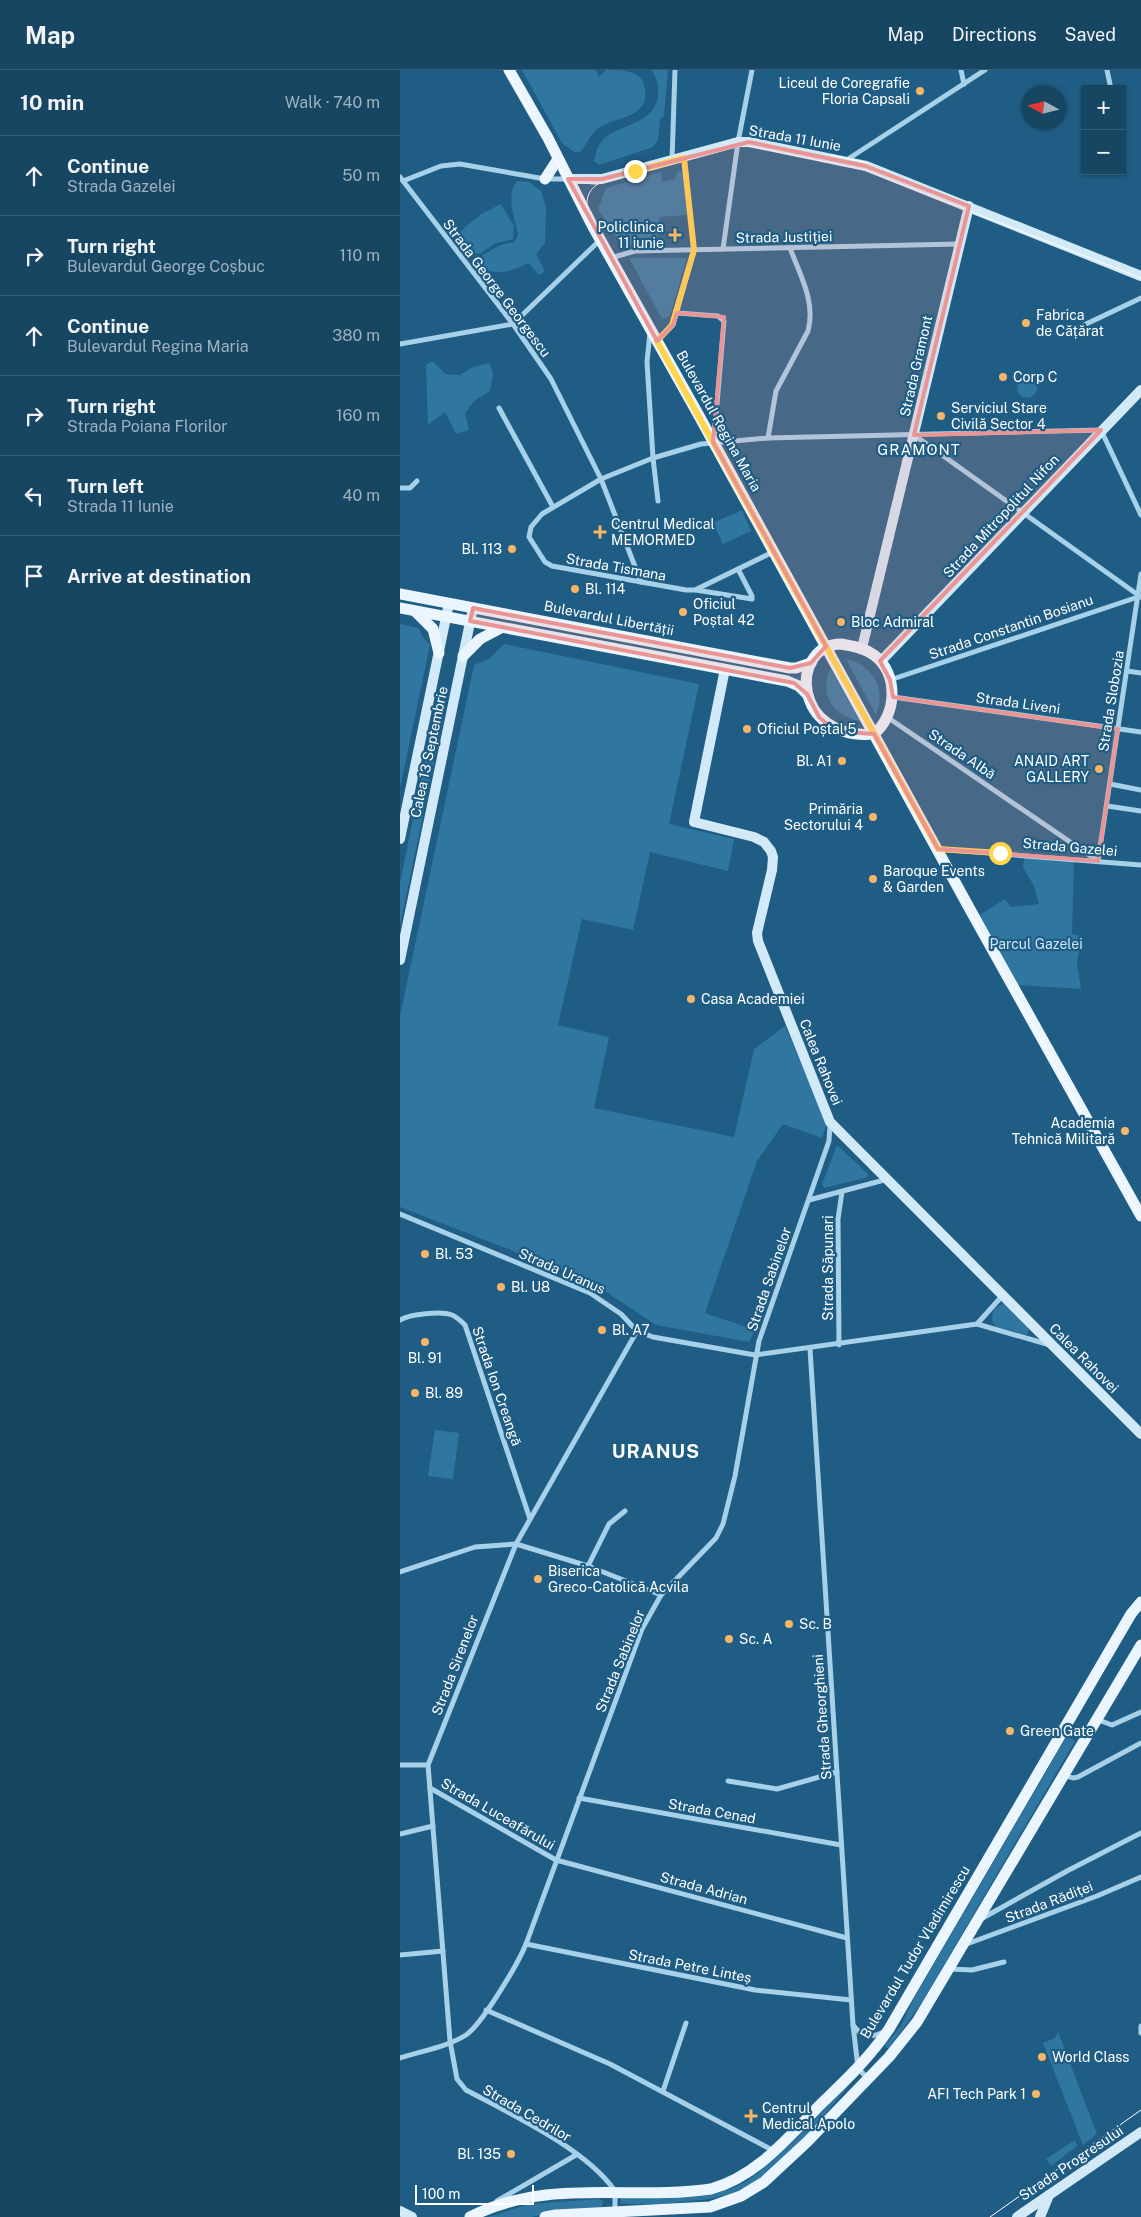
<!DOCTYPE html>
<meta charset="utf-8">
<style>
:root{--surface:#174663;--page:#204d69;--text:#f1f3f6;--muted:#9eb1be;--line:#365e78}
body{margin:0;font-family:"Public Sans",sans-serif;background:var(--page);color:var(--text)}
.controls{position:absolute;right:15px;top:15px;display:grid;overflow:hidden;border-radius:0px;box-shadow:0 1px 4px #0004}
.controls button{width:45px;height:45px;display:grid;place-items:center;padding:0;border:0;border-bottom:1px solid var(--line);background:var(--surface);color:var(--text);font:25px sans-serif}
.compass{position:absolute;left:621px;top:15px;width:45px;height:45px;border-radius:50%;background:var(--surface);box-shadow:0 1px 4px #0004;rotate:277deg}
.scale{position:absolute;left:15px;bottom:12px;width:119px;box-sizing:border-box;padding-left:5px;border:2px solid #fff;border-top:0;font-size:14px;line-height:18px;white-space:nowrap;color:#fff;-webkit-text-stroke:4px #1f5d84;paint-order:stroke}
.stop{position:absolute;width:15px;height:15px;margin:-11px;border:4px solid #ffd54a;border-radius:50%;background:#fff}
.stop.end{background:#ffd54a;border-color:#fff;box-shadow:0 1px 5px #0008}
.list{margin:0;padding:0;list-style:none}
h2{display:flex;justify-content:space-between;align-items:center;height:65px;margin:0;padding:0 20px;font-size:21px}
h2 small{font-size:16px;font-weight:400;color:var(--muted)}
.list li{display:grid;grid-template-columns:32px 1fr auto;gap:15px;align-items:center;box-sizing:border-box;height:80px;padding:0 20px;border-top:1px solid var(--line)}
.list b{display:block;font-size:19px;white-space:nowrap}
.list p{margin:0;font-size:16px;white-space:nowrap;color:var(--muted)}
.list em{font-size:16px;font-style:normal;color:var(--muted)}
.icon{flex:none;width:28px;height:28px;fill:none;stroke:currentColor;stroke-width:2;stroke-linecap:round;stroke-linejoin:round}
.map{position:relative;flex:none;width:741px;height:2147px;overflow:hidden}
header{display:flex;align-items:center;gap:30px;box-sizing:border-box;height:70px;padding:0 25px;background:var(--surface);border-bottom:1px solid var(--line)}
header strong{font-size:24px}
nav{display:flex;gap:28px;margin-inline-start:auto;font-size:18px}
main{display:flex}
aside{flex:1;background:var(--surface)}
.map>svg:first-child{display:block}
.green{fill:#2f76a0}
.lines{fill:none;stroke-linecap:round;stroke-linejoin:round}
.street{stroke:#a7d0e9;stroke-width:5}
.secondary{stroke:#d2e9f7;stroke-width:10}
.primary{stroke:#eaf5fe;stroke-width:11}
.tram{stroke:#fff;stroke-width:1}
.route{stroke:#ffd54a;stroke-width:6}
.marked{fill:#ea9494;fill-opacity:0.2;stroke:#ea9494;stroke-width:4;stroke-linejoin:round}
.poi-dot{fill:#f7b567;stroke:#1f5d84;stroke-width:2}
.labels{text-anchor:middle;dominant-baseline:central;stroke-width:4.5;stroke-linejoin:round;paint-order:stroke}
.poi-label{font-size:14px;fill:#fff;stroke:#1f5d84;text-anchor:start}
.street-label{font-size:14px;fill:#fff;stroke:#1f5d84}
.park-label{font-size:14px;fill:#cbe7f7;stroke:#1f5d84}
.neighbourhood-label{font-size:15px;letter-spacing:1px;fill:#fff;stroke:#1f5d84}
.district-label{font-size:19px;font-weight:bold;letter-spacing:1px;fill:#fff;stroke:#1f5d84}
</style>
<header>
<strong>Map</strong>
<nav><a>Map</a><a>Directions</a><a>Saved</a></nav>
</header>
<main>
<aside>
<h2>10 min<small>Walk · 740 m</small></h2>
<ul class="list">
<li><svg class="icon" aria-label="ahead" viewBox="0 0 24 24"><path d="M12 20V5M6 11l6-6 6 6"/></svg><div><b>Continue</b><p>Strada Gazelei</p></div><em>50 m</em></li>
<li><svg class="icon" aria-label="right" viewBox="0 0 24 24"><path d="M7 20v-9h11M14 6l5 5-5 5"/></svg><div><b>Turn right</b><p>Bulevardul George Coșbuc</p></div><em>110 m</em></li>
<li><svg class="icon" aria-label="ahead" viewBox="0 0 24 24"><path d="M12 20V5M6 11l6-6 6 6"/></svg><div><b>Continue</b><p>Bulevardul Regina Maria</p></div><em>380 m</em></li>
<li><svg class="icon" aria-label="right" viewBox="0 0 24 24"><path d="M7 20v-9h11M14 6l5 5-5 5"/></svg><div><b>Turn right</b><p>Strada Poiana Florilor</p></div><em>160 m</em></li>
<li><svg class="icon" aria-label="left" viewBox="0 0 24 24"><path d="M17 20v-9H6M10 6l-5 5 5 5"/></svg><div><b>Turn left</b><p>Strada 11 Iunie</p></div><em>40 m</em></li>
<li><svg class="icon" aria-label="arrive" viewBox="0 0 24 24"><path d="M6 21V4h12l-3 4 3 4H6"/></svg><div><b>Arrive at destination</b></div></li>
</ul>
</aside>
<div class="map">
<svg width="741" height="2147" viewBox="0 0 741 2147">
<rect width="100%" height="100%" fill="#1f5d84"/>
<!-- green -->
<g class="green">
<path d="M122 0H196L199 7 206 0C219 0 238 0 243 12 256 50 214 45 196 60 189 66 187 75 180 82H174L162 73Z"/>
<path d="M251 0H268L264 46 260 49 258 70 253 77 199 95 194 91C196 83 198 73 206 67 224 53 254 54 258 26 259 17 257 7 251 0Z"/>
<path d="M280 101 283 103 287 145 259 147 258 175 222 176 198 139 206 118 261 102 262 112 275 109 277 102Z"/>
<path d="M117 111 129 112 141 121 146 137 145 173 136 184 145 201 139 205 128 193C113 201 97 206 81 198L78 188 100 175 114 172 118 165C115 148 105 127 117 111Z"/>
<path d="M101 134 114 156 113 169 94 174 79 184 70 182 56 165 81 144Z"/>
<path d="M229 188H287L270 246 262 249Z"/>
<path d="M33 291 45 304 60 305 73 297 90 293 93 304 90 321 74 331 65 343 69 360 56 364 45 342 28 355 26 295Z"/>
<circle cx="627" cy="318" r="10"/>
<path d="M342 440 351 461 323 474 313 453Z"/>
<path d="M0 554 19 558 22 566 30 575 0 718Z"/>
<path d="M104 574 299 614 269 754 334 769 328 801 250 782 233 860 182 849 158 955 209 967 194 1038 334 1067 354 979 385 956 427 1053 422 1068 383 1054 357 1091 305 1243 355 1260 349 1272 256 1255 190 1211 0 1137V946L74 595 89 589Z"/>
<path d="M446 589C473 595 487 619 476 645Z"/>
<path d="M430 598 460 651C432 646 419 625 430 598Z"/>
<path d="M41 644H44L0 856V813L29 669H32L33 660 36 661Z"/>
<path d="M625 785 674 789 672 864 681 866 677 893 681 919 618 915 580 845 605 829 611 837 639 834 634 816 623 797Z"/>
<path d="M437 1075 467 1103 468 1106 465 1108 424 1118 422 1114Z"/>
<path d="M604 1234 631 1257 626 1265 596 1256 593 1253C590 1244 594 1236 604 1234Z"/>
<path d="M35 1360 59 1363 53 1409 28 1406Z"/>
<path d="M667 1666 675 1671 521 1934 489 1978H486L485 1975 501 1956 513 1930Z"/>
<path d="M658 1962 697 2064 683 2075 643 1973 655 1968Z"/>
<path d="M455 2008 416 2055 370 2100 352 2114 331 2124 310 2129 262 2134H220L221 2127 304 2126C320 2123 338 2118 351 2108 388 2081 422 2041 455 2008Z"/>
<path d="M675 2070 677 2076 651 2096 646 2089Z"/>
<path d="M199 2129 203 2131 202 2137 153 2142 131 2147H88L130 2134Z"/>
</g>
<g class="lines">
<!-- street -->
<g class="street">
<path d="M561 0 564 14"/>
<path d="M707 0 711 19"/>
<path d="M722 74 723 77"/>
<path d="M272 91 275 0"/>
<path d="M445 91 585 0"/>
<path d="M0 107 113 254 151 309 201 409 241 512"/>
<path d="M3 111 41 96 60 94 145 109H168"/>
<path d="M323 179 338 72 352 0"/>
<path d="M211 188 235 181 559 174"/>
<path d="M277 243 318 246 324 251 314 369"/>
<path d="M250 262 247 292 253 388 258 431"/>
<path d="M665 264 741 228"/>
<path d="M258 270 273 255 294 180 284 88"/>
<path d="M0 274 113 254 200 170"/>
<path d="M99 338 153 437"/>
<path d="M514 365 741 527"/>
<path d="M368 368 376 321 408 261C416 232 400 205 390 178"/>
<path d="M0 418H10L17 411"/>
<path d="M373 482 295 520H286L152 496 145 492 129 467 131 457 142 444 201 409 253 388 301 374 368 368 701 360 741 445"/>
<path d="M296 520 352 529V526L338 499"/>
<path d="M727 601 741 603"/>
<path d="M490 610 738 527"/>
<path d="M493 627 741 662"/>
<path d="M487 647 698 791 741 504"/>
<path d="M710 714 741 720"/>
<path d="M707 736 741 741"/>
<path d="M538 779 741 795"/>
<path d="M409 1130 488 1109"/>
<path d="M0 1144 190 1223 221 1244 237 1261 253 1267 355 1285 577 1254 650 1275"/>
<path d="M0 1250C10 1244 41 1241 52 1245 57 1247 61 1251 65 1255L130 1449"/>
<path d="M577 1254 603 1225"/>
<path d="M439 1275 438 1149 442 1122"/>
<path d="M410 1279 453 1955 458 1998 468 2009"/>
<path d="M188 1496 209 1454 225 1441"/>
<path d="M0 1502 75 1477 116 1474 188 1496 261 1525"/>
<path d="M696 1649 712 1655 741 1642"/>
<path d="M0 1695H28"/>
<path d="M664 1705 673 1708 678 1707 741 1673"/>
<path d="M328 1711 377 1719 437 1702"/>
<path d="M30 1718 156 1790 447 1868"/>
<path d="M179 1728 441 1775"/>
<path d="M0 1764 33 1756"/>
<path d="M581 1849 667 1801 741 1763"/>
<path d="M126 1874 355 1920 451 1930"/>
<path d="M564 1875 697 1826 741 1807"/>
<path d="M0 1885 43 1881"/>
<path d="M550 1899 572 1900 604 1892"/>
<path d="M86 1940 210 1994 374 2081"/>
<path d="M453 1955C462 1968 471 1968 484 1962"/>
<path d="M741 1956V1963"/>
<path d="M0 1988C21 1981 47 1977 66 1965 82 1954 118 1894 126 1874L242 1559 261 1525 316 1468 323 1454 335 1406 359 1271 429 1071 430 1055"/>
<path d="M263 2021 286 1953"/>
<path d="M97 2131 176 2085"/>
<path d="M215 2141V2121C186 2079 111 2044 66 2020L57 2009 50 1971 28 1695 116 1474 237 1261"/>
</g>
<!-- secondary -->
<g class="secondary">
<path d="M168 109H202L338 72H349L466 96 741 206"/>
<path d="M462 578 569 136"/>
<path d="M481 591 741 320"/>
<path d="M325 599 294 752 354 767 364 772 371 781 373 787 372 800 357 863 358 871 430 1052 741 1364"/>
<path d="M0 769 49 533"/>
<path d="M0 890 73 538"/>
<path d="M0 2141 12 2147"/>
<path d="M617 2147 741 2062"/>
<path d="M640 2147 649 2125"/>
</g>
<!-- primary -->
<g class="primary">
<path d="M109 0 148 68 192 155 298 344 572 843 741 1146"/>
<path d="M145 109 158 89"/>
<path d="M0 524 390 598H396L411 593"/>
<path d="M0 538 387 611 399 616 407 624"/>
<path d="M16 542 33 559 39 583"/>
<path d="M441 574C453 576 464 578 474 585 499 604 497 645 474 664 392 671 389 575 441 574Z"/>
<path d="M63 586 80 569 101 558"/>
<path d="M70 2147C148 2107 229 2131 311 2119 358 2106 389 2066 422 2033 446 2010 470 1987 489 1959L731 1544 741 1532"/>
<path d="M145 2147 156 2145 310 2137 341 2126 364 2112 407 2072 489 1987 517 1952 741 1575"/>
</g>
<!-- tram -->
<g class="tram">
<path d="M106 0 584 869 741 1149"/>
<path d="M431 85 468 93"/>
<path d="M163 102C173 112 184 114 198 114L338 76H349L465 100 741 208"/>
<path d="M189 146C185 134 186 121 198 114"/>
<path d="M590 2147 741 2040"/>
</g>
</g>
<g class="lines">
<!-- route -->
<path class="route" d="M235 101 284 88 294 180 272 255 257 271 538 779 600 783"/>
</g>
<!-- marked area -->
<path class="marked" d="M349 72 466 96 569 136 514 365 701 360 480 591 490 610 493 627 718 659 698 791 538 779 474 664 445 662 430 657 419 647 407 624 394 613 70 551 73 538 390 598 411 593 426 576 313 372 324 247 277 243 273 255 257 271 168 109H202Z"/>
<!-- markers -->
<g class="poi-dot">
<circle cx="520" cy="21" r="5"/>
<path d="M272.5 157.5h5v5h5v5h-5v5h-5v-5h-5v-5h5z"/>
<circle cx="626" cy="253" r="5"/>
<circle cx="603" cy="307" r="5"/>
<circle cx="541" cy="346" r="5"/>
<path d="M197.5 454.5h5v5h5v5h-5v5h-5v-5h-5v-5h5z"/>
<circle cx="112" cy="479" r="5"/>
<circle cx="175" cy="519" r="5"/>
<circle cx="283" cy="542" r="5"/>
<circle cx="441" cy="552" r="5"/>
<circle cx="347" cy="659" r="5"/>
<circle cx="442" cy="691" r="5"/>
<circle cx="699" cy="699" r="5"/>
<circle cx="473" cy="747" r="5"/>
<circle cx="473" cy="809" r="5"/>
<circle cx="291" cy="929" r="5"/>
<circle cx="725" cy="1061" r="5"/>
<circle cx="25" cy="1184" r="5"/>
<circle cx="101" cy="1217" r="5"/>
<circle cx="202" cy="1260" r="5"/>
<circle cx="25" cy="1272" r="5"/>
<circle cx="15" cy="1323" r="5"/>
<circle cx="138" cy="1509" r="5"/>
<circle cx="389" cy="1554" r="5"/>
<circle cx="329" cy="1569" r="5"/>
<circle cx="610" cy="1661" r="5"/>
<circle cx="642" cy="1987" r="5"/>
<circle cx="636" cy="2024" r="5"/>
<path d="M348.5 2038.5h5v5h5v5h-5v5h-5v-5h-5v-5h5z"/>
<circle cx="111" cy="2084" r="5"/>
</g>
<g class="labels">
<!-- poi labels -->
<g class="poi-label">
<text x="510" y="13" text-anchor="end">Liceul de Coregrafie<tspan x="510" dy="16">Floria Capsali</tspan></text>
<text x="264" y="157" text-anchor="end">Policlinica<tspan x="264" dy="16">11 iunie</tspan></text>
<text x="636" y="245">Fabrica<tspan x="636" dy="16">de Cățărat</tspan></text>
<text x="613" y="307">Corp C</text>
<text x="551" y="338">Serviciul Stare<tspan x="551" dy="16">Civilă Sector 4</tspan></text>
<text x="211" y="454">Centrul Medical<tspan x="211" dy="16">MEMORMED</tspan></text>
<text x="102" y="479" text-anchor="end">Bl. 113</text>
<text x="185" y="519">Bl. 114</text>
<text x="293" y="534">Oficiul<tspan x="293" dy="16">Poștal 42</tspan></text>
<text x="451" y="552">Bloc Admiral</text>
<text x="357" y="659">Oficiul Poștal 5</text>
<text x="432" y="691" text-anchor="end">Bl. A1</text>
<text x="689" y="691" text-anchor="end">ANAID ART<tspan x="689" dy="16">GALLERY</tspan></text>
<text x="463" y="739" text-anchor="end">Primăria<tspan x="463" dy="16">Sectorului 4</tspan></text>
<text x="483" y="801">Baroque Events<tspan x="483" dy="16">&amp; Garden</tspan></text>
<text x="301" y="929">Casa Academiei</text>
<text x="715" y="1053" text-anchor="end">Academia<tspan x="715" dy="16">Tehnică Militară</tspan></text>
<text x="35" y="1184">Bl. 53</text>
<text x="111" y="1217">Bl. U8</text>
<text x="212" y="1260">Bl. A7</text>
<text x="25" y="1288" text-anchor="middle">Bl. 91</text>
<text x="25" y="1323">Bl. 89</text>
<text x="148" y="1501">Biserica<tspan x="148" dy="16">Greco-Catolică Acvila</tspan></text>
<text x="399" y="1554">Sc. B</text>
<text x="339" y="1569">Sc. A</text>
<text x="620" y="1661">Green Gate</text>
<text x="652" y="1987">World Class</text>
<text x="626" y="2024" text-anchor="end">AFI Tech Park 1</text>
<text x="362" y="2038">Centrul<tspan x="362" dy="16">Medical Apolo</tspan></text>
<text x="101" y="2084" text-anchor="end">Bl. 135</text>
</g>
<!-- street labels -->
<g class="street-label">
<text transform="translate(395 68) rotate(10)">Strada 11 Iunie</text>
<text transform="translate(384 167) rotate(-1)">Strada Justiției</text>
<text transform="translate(97 218) rotate(53)">Strada George Georgescu</text>
<text transform="translate(516 296) rotate(-77)">Strada Gramont</text>
<text transform="translate(319 351) rotate(61)">Bulevardul Regina Maria</text>
<text transform="translate(601 446) rotate(-47)">Strada Mitropolitul Nifon</text>
<text transform="translate(216 497) rotate(10)">Strada Tismana</text>
<text transform="translate(209 548) rotate(11)">Bulevardul Libertății</text>
<text transform="translate(611 557) rotate(-19)">Strada Constantin Bosianu</text>
<text transform="translate(711 631) rotate(-81)">Strada Slobozia</text>
<text transform="translate(618 633) rotate(8)">Strada Liveni</text>
<text transform="translate(29 682) rotate(-78)">Calea 13 Septembrie</text>
<text transform="translate(562 684) rotate(34)">Strada Albă</text>
<text transform="translate(670 777) rotate(5)">Strada Gazelei</text>
<text transform="translate(421 992) rotate(68)">Calea Rahovei</text>
<text transform="translate(428 1198) rotate(-90)">Strada Săpunari</text>
<text transform="translate(162 1201) rotate(24)">Strada Uranus</text>
<text transform="translate(369 1209) rotate(-71)">Strada Sabinelor</text>
<text transform="translate(684 1288) rotate(45)">Calea Rahovei</text>
<text transform="translate(97 1316) rotate(71)">Strada Ion Creangă</text>
<text transform="translate(220 1591) rotate(-68)">Strada Sabinelor</text>
<text transform="translate(55 1595) rotate(-69)">Strada Sirenelor</text>
<text transform="translate(422 1647) rotate(-94)">Strada Gheorghieni</text>
<text transform="translate(312 1741) rotate(10)">Strada Cenad</text>
<text transform="translate(98 1744) rotate(30)">Strada Luceafărului</text>
<text transform="translate(304 1818) rotate(15)">Strada Adrian</text>
<text transform="translate(649 1832) rotate(-21)">Strada Rădiței</text>
<text transform="translate(515 1882) rotate(-59)">Bulevardul Tudor Vladimirescu</text>
<text transform="translate(290 1896) rotate(11)">Strada Petre Linteș</text>
<text transform="translate(127 2043) rotate(30)">Strada Cedrilor</text>
<text transform="translate(671 2093) rotate(-34)">Strada Progresului</text>
</g>
<!-- park labels -->
<g class="park-label">
<text x="636" y="874">Parcul Gazelei</text>
</g>
<!-- neighbourhood labels -->
<g class="neighbourhood-label">
<text x="519" y="379">GRAMONT</text>
</g>
<!-- district labels -->
<g class="district-label">
<text x="256" y="1381">URANUS</text>
</g>
</g>
</svg>
<div class="controls">
<button>+</button>
<button>−</button>
</div>
<svg class="compass" viewBox="-18 -18 36 36"><path d="M0-13l5 13h-10z" fill="#e53935"/><path d="M0 13l5-13h-10z" fill="#9eb1be"/></svg>
<div class="scale">100 m</div>
<div class="stop" style="left:600px;top:783px"></div>
<div class="stop end" style="left:235px;top:101px"></div>
</div>
</main>
